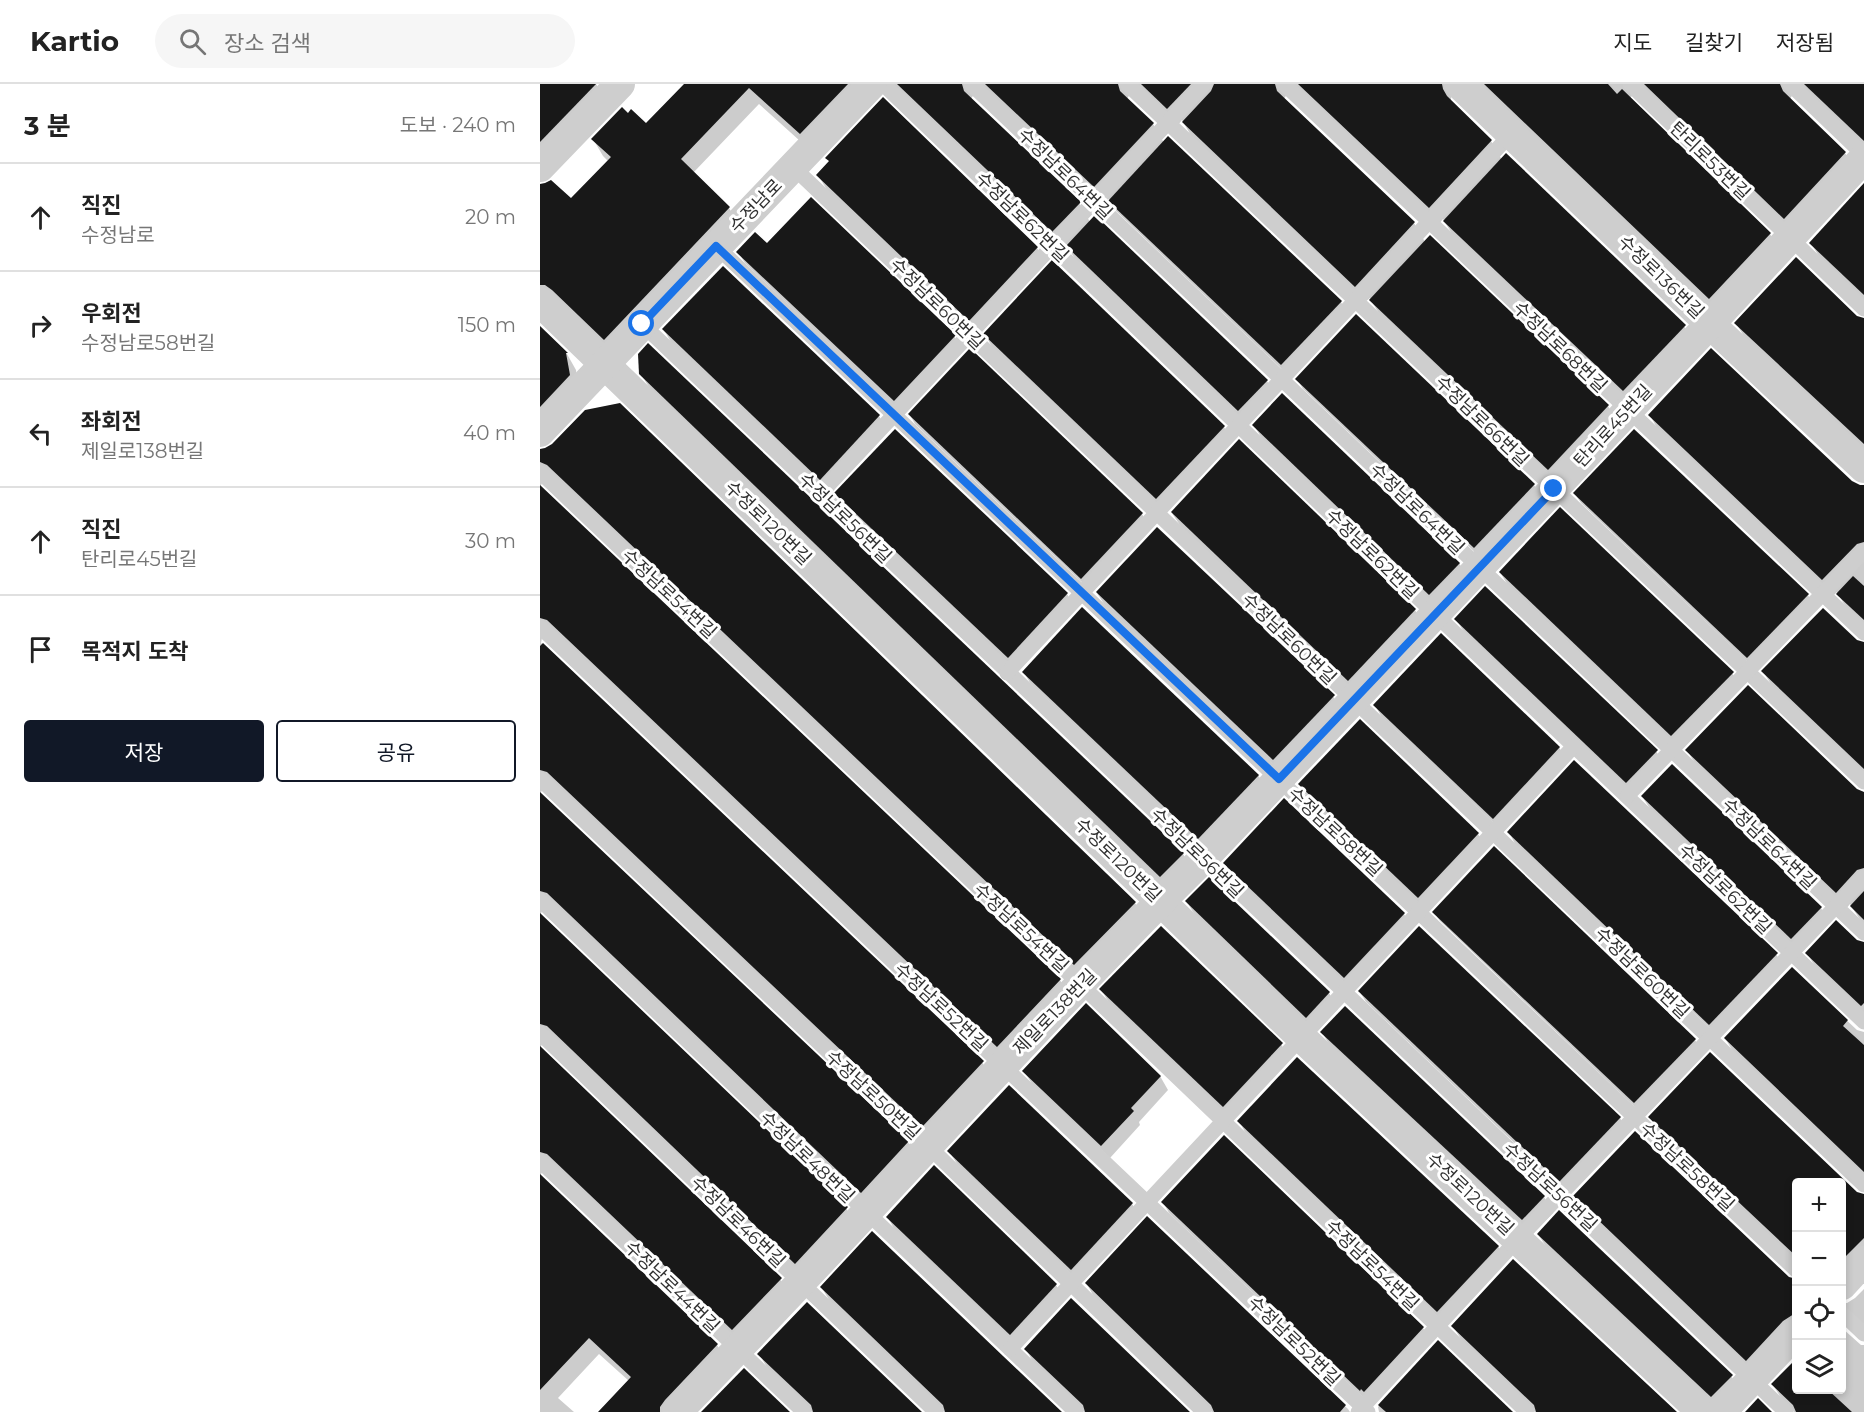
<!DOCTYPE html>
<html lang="ko">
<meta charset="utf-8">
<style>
:root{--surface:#fff;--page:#f6f6f6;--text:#222;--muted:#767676;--line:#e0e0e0;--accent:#111827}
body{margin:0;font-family:Montserrat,"Noto Sans KR",sans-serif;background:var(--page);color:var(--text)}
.controls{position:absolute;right:18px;bottom:18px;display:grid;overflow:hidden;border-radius:6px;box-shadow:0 3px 9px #0003}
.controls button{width:54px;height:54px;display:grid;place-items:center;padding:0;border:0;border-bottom:2px solid var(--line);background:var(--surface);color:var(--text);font:30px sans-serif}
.stop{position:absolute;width:18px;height:18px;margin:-14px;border:4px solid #1a73e8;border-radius:50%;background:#fff}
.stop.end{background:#1a73e8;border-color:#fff;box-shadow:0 2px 6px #0008}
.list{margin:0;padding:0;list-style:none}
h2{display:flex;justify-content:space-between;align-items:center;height:78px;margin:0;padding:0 24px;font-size:26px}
h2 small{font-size:20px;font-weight:400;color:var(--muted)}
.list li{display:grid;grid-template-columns:39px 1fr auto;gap:18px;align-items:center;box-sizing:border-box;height:108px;padding:0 24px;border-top:2px solid var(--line)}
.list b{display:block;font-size:22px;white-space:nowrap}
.list p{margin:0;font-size:20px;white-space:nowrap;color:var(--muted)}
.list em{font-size:20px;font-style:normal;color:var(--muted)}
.actions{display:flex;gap:12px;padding:18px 24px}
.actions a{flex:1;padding:14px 0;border:2px solid var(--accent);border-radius:6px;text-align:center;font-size:21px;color:var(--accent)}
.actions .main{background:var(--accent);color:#fff}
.icon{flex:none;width:33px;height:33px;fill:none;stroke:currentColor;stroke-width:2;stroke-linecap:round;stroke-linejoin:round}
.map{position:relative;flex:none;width:1324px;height:1328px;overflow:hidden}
header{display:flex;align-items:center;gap:36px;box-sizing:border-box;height:84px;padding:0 30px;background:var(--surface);border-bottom:2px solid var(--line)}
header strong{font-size:28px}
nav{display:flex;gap:33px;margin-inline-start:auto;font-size:21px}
.search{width:420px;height:54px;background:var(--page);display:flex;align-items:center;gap:15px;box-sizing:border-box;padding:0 21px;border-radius:33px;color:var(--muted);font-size:22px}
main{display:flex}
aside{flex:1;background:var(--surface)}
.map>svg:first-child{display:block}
.shadow{fill:#0003}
.building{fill:#181818}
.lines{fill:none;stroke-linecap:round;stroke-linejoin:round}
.service{stroke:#cecece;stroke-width:15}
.minor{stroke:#cecece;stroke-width:30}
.route{stroke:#1a73e8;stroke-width:8}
.labels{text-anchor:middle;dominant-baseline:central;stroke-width:6;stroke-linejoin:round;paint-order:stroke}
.street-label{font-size:18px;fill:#313131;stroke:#fff}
</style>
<header>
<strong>Kartio</strong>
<div class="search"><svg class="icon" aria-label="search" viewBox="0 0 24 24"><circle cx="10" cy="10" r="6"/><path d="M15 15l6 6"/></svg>장소 검색</div>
<nav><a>지도</a><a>길찾기</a><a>저장됨</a></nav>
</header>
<main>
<aside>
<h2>3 분<small>도보 · 240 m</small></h2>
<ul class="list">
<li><svg class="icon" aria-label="ahead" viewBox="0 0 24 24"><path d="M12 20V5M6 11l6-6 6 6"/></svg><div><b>직진</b><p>수정남로</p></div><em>20 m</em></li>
<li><svg class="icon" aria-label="right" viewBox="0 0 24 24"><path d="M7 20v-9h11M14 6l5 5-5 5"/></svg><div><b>우회전</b><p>수정남로58번길</p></div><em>150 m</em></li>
<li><svg class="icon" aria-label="left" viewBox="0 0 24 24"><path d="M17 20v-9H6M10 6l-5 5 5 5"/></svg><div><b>좌회전</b><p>제일로138번길</p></div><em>40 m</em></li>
<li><svg class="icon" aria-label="ahead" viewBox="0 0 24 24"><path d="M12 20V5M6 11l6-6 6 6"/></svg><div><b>직진</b><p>탄리로45번길</p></div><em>30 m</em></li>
<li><svg class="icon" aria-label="arrive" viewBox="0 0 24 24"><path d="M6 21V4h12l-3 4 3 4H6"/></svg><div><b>목적지 도착</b></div></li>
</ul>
<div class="actions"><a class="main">저장</a><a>공유</a></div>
</aside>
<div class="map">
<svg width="1324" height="1328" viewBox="0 0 1324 1328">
<rect width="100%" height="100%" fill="#fff"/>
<!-- shadow -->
<g class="shadow">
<path d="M0 0H56L66 17 0 85Z"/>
<path d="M146 0H342L270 66 219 20 153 89 189 124 199 141 74 272 0 221V101L31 116 69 78 63 72 53 55 106 41Z"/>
<path d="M347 0H929L915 6 911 14V19L951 57 962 76 1144 242 1152 255 1091 319 912 150 903 135 899 140 747 10 744 15 874 139 885 158 890 153 1068 322 1075 335 1016 397 838 228 830 214 825 218 653 55 642 36 638 41 590 10 587 15 613 40 624 59 801 218 806 228 748 291 576 127 569 115 564 119 434 10 431 15 539 119 550 138 727 297 735 311 707 341 536 177 526 160 522 164Z"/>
<path d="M934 0H1324V63L1253 10 1250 15 1305 69 1315 86 1255 151 1093 10 1090 15 1230 150 1239 167 1180 231Z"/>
<path d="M278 91 497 164 506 179 438 251 287 106Z"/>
<path d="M1324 101V217L1281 176 1271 159Z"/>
<path d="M227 161 414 252 421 263 361 328 205 179 198 168Z"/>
<path d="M183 184 339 332 348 347 289 409 132 260 124 246Z"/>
<path d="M1316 233 1324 235V367L1206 256 1196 239Z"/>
<path d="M0 244 27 270 36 286 39 309 0 350Z"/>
<path d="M445 250 684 343 692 357 626 429 453 265Z"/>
<path d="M108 262 643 770 652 785 630 807 110 305 101 290Z"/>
<path d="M757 295 994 401 999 410 940 473 763 305Z"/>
<path d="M370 331 602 430 607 440 548 504 375 340Z"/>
<path d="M1110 331 1311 398 1319 402H1324V542L1308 527 1297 508 1293 512 1119 348Z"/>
<path d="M714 341 919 479 928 495 899 526 723 357Z"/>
<path d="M355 347 527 510 534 523 475 586 303 422 296 409Z"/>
<path d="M0 366 595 819 605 836 545 897 2 399 0 404 520 896 529 913 467 979 2 554 1 559 442 978 452 995 393 1059 2 706 0 711 368 1058 377 1075 331 1125 2 827 0 832 306 1124 316 1141 265 1195 2 960 0 965 240 1195 250 1212 202 1262 2 1088 0 1093 177 1261 187 1278 139 1328H60L89 1297 59 1270 18 1314 34 1328H0Z"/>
<path d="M1035 410 1268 511 1273 521 1213 583 1041 419Z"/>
<path d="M632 429 875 526 883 541 817 610 641 443Z"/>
<path d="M960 488 1192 589 1199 600 1138 663 967 500Z"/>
<path d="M557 509 793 612 800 624 740 687 564 520Z"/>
<path d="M916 535 1116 667 1125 682 1095 712 925 550Z"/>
<path d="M1317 558 1324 559V691L1233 604 1223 587Z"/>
<path d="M484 588 718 691 725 703 665 766 490 599Z"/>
<path d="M835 621 1019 663 1025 675 960 745 841 632Z"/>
<path d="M1147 666 1324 708V842L1310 820 1306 825 1157 683Z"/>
<path d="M760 700 938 750 946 764 887 828 768 715Z"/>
<path d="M1102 712 1281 824 1288 836 1259 867 1110 725Z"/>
<path d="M969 748 1236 870 1243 882 1177 951 975 760Z"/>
<path d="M685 779 864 830 871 842 812 906 692 792Z"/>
<path d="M669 795 789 909 798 925 776 949 656 833 647 818Z"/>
<path d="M894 828 1155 956 1160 965 1100 1028 900 837Z"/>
<path d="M1317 858 1324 859V931L1277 886 1267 869Z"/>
<path d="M1252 885 1317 946 1324 948V1094L1195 971 1185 954Z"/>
<path d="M561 905 741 960 749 974 691 1036 569 919Z"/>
<path d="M820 908 1080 1034 1086 1045 1026 1108 826 918Z"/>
<path d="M805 924 1004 1113 1013 1129 992 1151 791 964 782 948Z"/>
<path d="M1170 970 1317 1109 1324 1111V1180L1302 1203V1098H1256V1179L1120 1050 1110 1033Z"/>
<path d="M484 987 620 992 628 1006 599 1038 600 1041 570 1074 492 1000Z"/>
<path d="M699 1037 958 1162 964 1174 904 1239 705 1048Z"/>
<path d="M409 1067 592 1120 600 1133 539 1198 417 1080Z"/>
<path d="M394 1083 516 1201 523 1213 477 1262 354 1145 348 1133Z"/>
<path d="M1035 1112 1256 1196V1252L1216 1293 1044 1129Z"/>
<path d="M623 1118 883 1244 889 1254 829 1319 629 1129Z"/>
<path d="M608 1134 808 1325 810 1328H672L556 1217 547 1200Z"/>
<path d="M998 1150 1191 1292 1201 1307 1181 1328 1008 1166Z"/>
<path d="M282 1204 520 1328H404L292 1221Z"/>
<path d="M1324 1205V1244L1308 1236 1302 1244 1321 1261H1324V1328H1254L1243 1317 1233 1301 1256 1276V1306H1302V1219H1307L1315 1214Z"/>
<path d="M913 1242 1135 1328H995L923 1259Z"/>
<path d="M898 1258 971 1328H839L838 1323Z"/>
<path d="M486 1265 648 1328H544L495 1282Z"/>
<path d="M219 1270 380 1328H272L229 1287Z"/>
</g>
<!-- building -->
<g class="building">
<path d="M0 0H56L0 58Z"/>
<path d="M144 0H308L260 50 209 4 141 75 190 123 64 256 12 206 5 201H0V100L5 99 11 96 31 114 71 73 51 55 82 23 88 29 91 25 106 39Z"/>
<path d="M357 0H422L424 7 541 118 512 148Z"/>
<path d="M445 0H578L580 7 614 39 554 103Z"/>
<path d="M601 0H651L627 25Z"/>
<path d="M674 0H735L737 7 875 138 815 203 642 38 671 7Z"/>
<path d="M758 0H902L903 5 907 12 952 56 889 124Z"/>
<path d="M944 0H1068L1077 10 1082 5 1231 149 1169 215Z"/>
<path d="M1104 0H1240L1243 7 1306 68 1244 135Z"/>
<path d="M1264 0H1324V57Z"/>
<path d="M343 13 498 163 429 237 276 91 289 77 285 74Z"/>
<path d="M628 52 802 217 741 281 568 117Z"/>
<path d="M966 69 1146 241 1083 307 903 137Z"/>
<path d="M1324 99V211L1269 159Z"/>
<path d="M271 113 416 251 354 317 196 168 215 148 227 159Z"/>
<path d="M555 131 728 296 698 327 526 162Z"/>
<path d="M890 151 1069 321 1008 386 829 216Z"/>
<path d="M1256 173 1317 232 1324 234V360L1194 239Z"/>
<path d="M512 176 685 342 616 415 443 250Z"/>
<path d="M183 182 340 331 280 396 122 245Z"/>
<path d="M816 230 995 400 934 464 755 295Z"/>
<path d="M0 242 28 269H26L30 291 0 323Z"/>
<path d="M108 259 644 769 620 793 99 290 98 270Z"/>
<path d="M430 264 603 429 541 495 368 330Z"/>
<path d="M1171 264 1312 397 1320 401H1324V458L1317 460 1282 496 1108 331Z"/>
<path d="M742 309 920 479 889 511 712 341Z"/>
<path d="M80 319 596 818 534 881 7 381 0 378V365L5 364 12 360 45 326Z"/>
<path d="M355 345 528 509 468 574 294 409Z"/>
<path d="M1094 345 1269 510 1207 574 1033 409Z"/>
<path d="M699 355 876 525 808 597 631 428Z"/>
<path d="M0 401 521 895 457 963 7 536 0 534Z"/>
<path d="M1020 423 1194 588 1131 652 959 488Z"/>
<path d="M617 443 795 611 733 676 556 508Z"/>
<path d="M1313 492 1324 502V536L1296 510Z"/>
<path d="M945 502 1118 666 1086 699 914 535Z"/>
<path d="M542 523 719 691 658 755 482 588Z"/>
<path d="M1283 524 1317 556 1324 558V685L1221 587Z"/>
<path d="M901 549 1020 663 953 735 833 621Z"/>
<path d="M3 559 444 977 382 1043 7 688 0 686V562Z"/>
<path d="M1208 601 1317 705 1324 708V784L1317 786 1296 809 1145 666Z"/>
<path d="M820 635 939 749 878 814 758 700Z"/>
<path d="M1034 676 1238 869 1169 941 967 748Z"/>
<path d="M1132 680 1282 823 1251 855 1101 712Z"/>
<path d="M0 708 369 1057 321 1109 7 809 0 807Z"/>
<path d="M744 714 865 829 804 894 683 779Z"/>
<path d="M954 762 1156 955 1094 1019 892 828Z"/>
<path d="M669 793 790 908 766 934 645 817Z"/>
<path d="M1324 807V836L1310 822Z"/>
<path d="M0 829 308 1123 255 1180 7 942 0 940Z"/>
<path d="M1296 836 1317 856 1324 858V919L1321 922 1265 869Z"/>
<path d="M621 842 743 959 683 1023 559 905Z"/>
<path d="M879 842 1081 1033 1019 1098 818 907Z"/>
<path d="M1252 883 1308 936 1303 942 1324 961V1088L1184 954Z"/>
<path d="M546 919 621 992 591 1024 594 1027 561 1062 482 987Z"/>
<path d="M805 922 1005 1112 982 1136 780 948Z"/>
<path d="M0 962 242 1194 192 1246 7 1070 0 1068Z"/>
<path d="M1170 968 1317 1108 1324 1110V1154L1302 1176V1098H1257V1173L1108 1033Z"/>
<path d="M757 973 959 1162 897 1228 697 1037Z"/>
<path d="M469 1001 593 1119 531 1186 407 1067Z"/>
<path d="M1095 1047 1249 1193 1257 1195V1228L1243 1237 1206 1277 1033 1112Z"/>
<path d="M684 1051 884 1243 824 1308 821 1305 820 1307 621 1118Z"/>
<path d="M394 1081 517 1200 470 1251 346 1133Z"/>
<path d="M0 1090 178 1260 125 1316 120 1323V1328H58L91 1293 49 1254 0 1306Z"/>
<path d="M1019 1126 1193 1291 1171 1313 997 1150Z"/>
<path d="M607 1132 806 1321 800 1328H674L671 1321 545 1199Z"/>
<path d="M332 1147 463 1272 522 1328H405L403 1321 280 1203Z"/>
<path d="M973 1175 1137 1328H996L994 1321 911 1242Z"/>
<path d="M531 1214 650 1328H545L543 1321 484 1265Z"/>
<path d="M267 1218 382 1328H273L271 1321 217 1270Z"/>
<path d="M898 1256 973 1328H846L838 1321Z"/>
<path d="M1255 1276 1257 1277V1305H1287L1312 1328H1256L1253 1321 1231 1300Z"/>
<path d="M204 1284 250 1328H161Z"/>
<path d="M1218 1314 1232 1328H1205Z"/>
</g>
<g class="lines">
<!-- service -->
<g class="service">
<path d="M343 0 895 530 1324 938"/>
<path d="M431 0 1324 849"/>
<path d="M587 0 1324 698"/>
<path d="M744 0 1324 549"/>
<path d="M1090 0 1324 225"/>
<path d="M1250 0 1324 71"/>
<path d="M253 83 1324 1101"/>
<path d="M176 162 1256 1186"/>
<path d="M102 240 1246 1328"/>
<path d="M0 388 541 901 987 1328"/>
<path d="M280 410 664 0"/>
<path d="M0 543 828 1328"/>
<path d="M467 589 971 50"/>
<path d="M0 695 388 1062 664 1328"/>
<path d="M1087 712 1324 467"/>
<path d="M0 816 536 1328"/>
<path d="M0 949 396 1328"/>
<path d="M0 1077 264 1328"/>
<path d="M1302 1229 1324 1250"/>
<path d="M470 1265 1034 662"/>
<path d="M818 1328 978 1155 1324 793"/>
</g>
<!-- minor -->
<g class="minor">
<path d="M919 0 1170 240 1324 384"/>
<path d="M0 83 80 0"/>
<path d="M0 218 762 954 1162 1328"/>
<path d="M0 348 332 0"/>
<path d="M1302 1201 1324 1177"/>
<path d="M137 1328C315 1146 482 954 663 775L1170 240 1324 74"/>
<path d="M1181 1328 1256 1249"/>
</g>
</g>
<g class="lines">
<!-- route -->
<path class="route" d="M102 240 176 162 739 695 1014 405"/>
</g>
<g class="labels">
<!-- street labels -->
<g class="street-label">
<text transform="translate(1170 77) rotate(44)">탄리로53번길</text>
<text transform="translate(525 90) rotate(44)">수정남로64번길</text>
<text transform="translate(216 122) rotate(-46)">수정남로</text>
<text transform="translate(482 133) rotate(44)">수정남로62번길</text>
<text transform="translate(1121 193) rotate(44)">수정로136번길</text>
<text transform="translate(397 220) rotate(44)">수정남로60번길</text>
<text transform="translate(1020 263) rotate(44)">수정남로68번길</text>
<text transform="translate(942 337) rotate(44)">수정남로66번길</text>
<text transform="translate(1073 342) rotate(-47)">탄리로45번길</text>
<text transform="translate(877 425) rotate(44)">수정남로64번길</text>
<text transform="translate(305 434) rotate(44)">수정남로56번길</text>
<text transform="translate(228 439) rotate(44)">수정로120번길</text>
<text transform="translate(832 470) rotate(44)">수정남로62번길</text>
<text transform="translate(129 510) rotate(43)">수정남로54번길</text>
<text transform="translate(749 555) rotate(44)">수정남로60번길</text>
<text transform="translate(795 748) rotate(43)">수정남로58번길</text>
<text transform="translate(1229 760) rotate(44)">수정남로64번길</text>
<text transform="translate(657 769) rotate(44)">수정남로56번길</text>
<text transform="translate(578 776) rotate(44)">수정로120번길</text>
<text transform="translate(1185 805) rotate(44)">수정남로62번길</text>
<text transform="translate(481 844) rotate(43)">수정남로54번길</text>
<text transform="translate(1102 889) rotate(44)">수정남로60번길</text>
<text transform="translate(401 923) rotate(43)">수정남로52번길</text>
<text transform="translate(515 928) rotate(-46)">제일로138번길</text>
<text transform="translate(333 1011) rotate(43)">수정남로50번길</text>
<text transform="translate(267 1073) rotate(44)">수정남로48번길</text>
<text transform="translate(1147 1083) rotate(43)">수정남로58번길</text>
<text transform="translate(1010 1103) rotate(43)">수정남로56번길</text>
<text transform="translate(930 1110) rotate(43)">수정로120번길</text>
<text transform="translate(198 1138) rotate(44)">수정남로46번길</text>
<text transform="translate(832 1181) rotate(44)">수정남로54번길</text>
<text transform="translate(132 1203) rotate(44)">수정남로44번길</text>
<text transform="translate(754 1257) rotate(44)">수정남로52번길</text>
</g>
</g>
</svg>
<div class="controls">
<button>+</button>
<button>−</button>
<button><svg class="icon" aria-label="locate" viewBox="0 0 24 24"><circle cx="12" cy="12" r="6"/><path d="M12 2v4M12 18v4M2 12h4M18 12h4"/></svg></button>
<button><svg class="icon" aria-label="layers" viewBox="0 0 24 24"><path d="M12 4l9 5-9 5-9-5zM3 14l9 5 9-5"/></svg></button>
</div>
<div class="stop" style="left:102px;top:240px"></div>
<div class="stop end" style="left:1014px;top:405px"></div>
</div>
</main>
